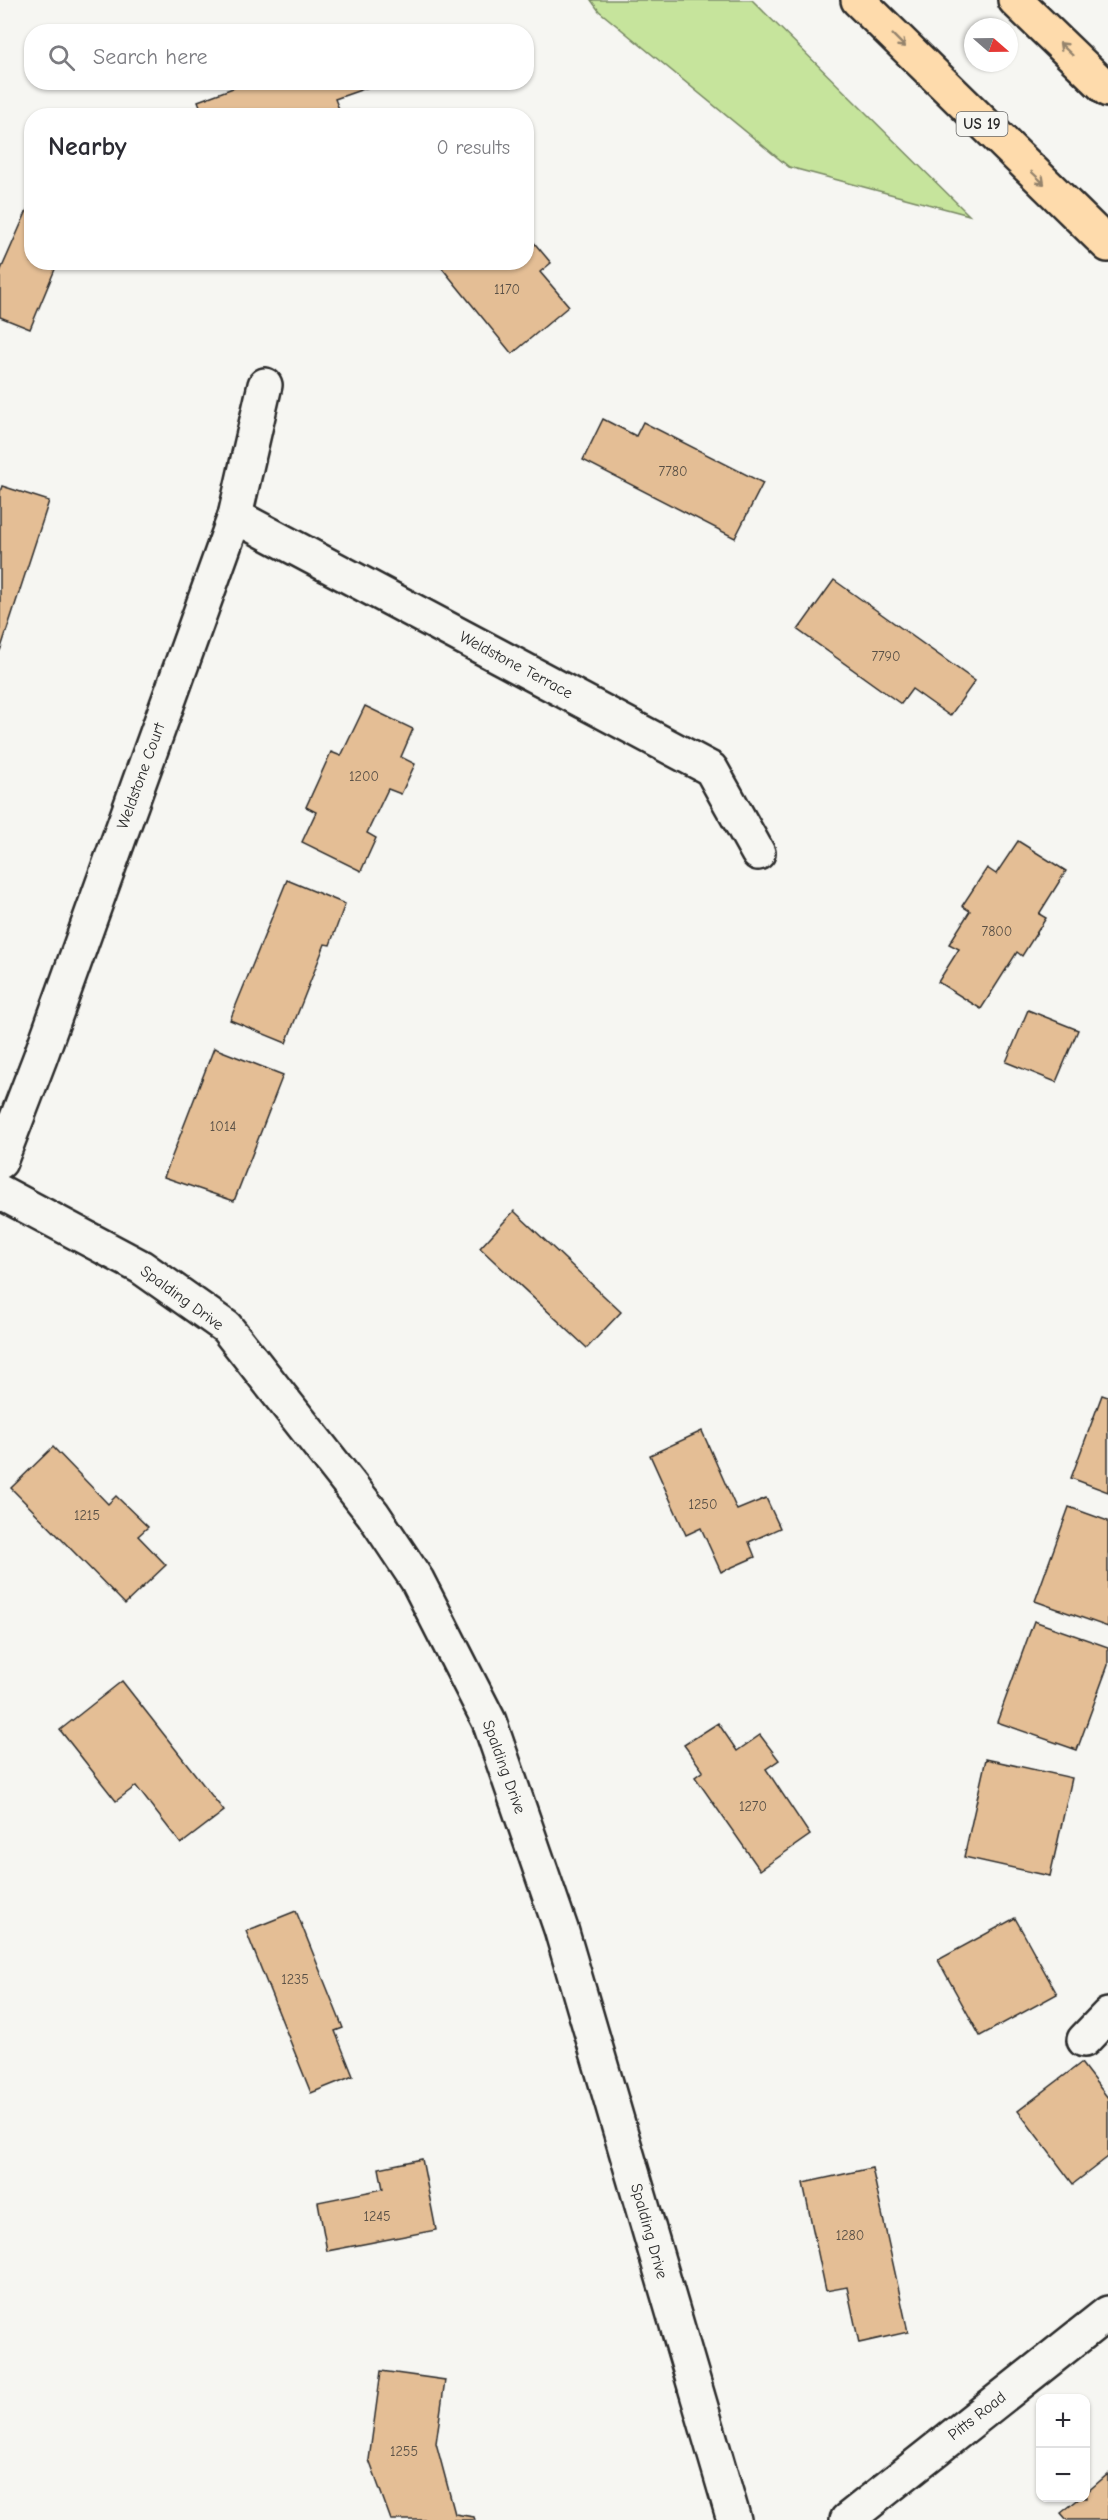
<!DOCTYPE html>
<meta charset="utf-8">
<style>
:root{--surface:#fff;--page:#f2f2f3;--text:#2b2b33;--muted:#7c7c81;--line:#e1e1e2}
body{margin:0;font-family:"Comic Neue",sans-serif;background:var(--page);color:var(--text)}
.controls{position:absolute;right:18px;bottom:18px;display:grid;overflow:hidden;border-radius:12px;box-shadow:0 2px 4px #0004}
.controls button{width:54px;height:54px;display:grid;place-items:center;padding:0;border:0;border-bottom:2px solid var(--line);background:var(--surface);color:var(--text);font:30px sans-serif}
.compass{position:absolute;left:964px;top:18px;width:54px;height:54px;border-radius:50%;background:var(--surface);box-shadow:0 2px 4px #0004;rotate:110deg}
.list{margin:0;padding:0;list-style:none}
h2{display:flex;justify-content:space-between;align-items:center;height:78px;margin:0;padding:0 24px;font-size:26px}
h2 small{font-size:20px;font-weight:400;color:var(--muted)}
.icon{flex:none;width:33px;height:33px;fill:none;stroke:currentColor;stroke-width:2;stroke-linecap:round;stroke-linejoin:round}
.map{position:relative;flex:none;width:1108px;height:2520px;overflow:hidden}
.search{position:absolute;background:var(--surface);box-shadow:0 2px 4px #0004;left:24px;top:24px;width:510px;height:66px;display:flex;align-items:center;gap:15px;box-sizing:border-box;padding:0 21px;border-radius:24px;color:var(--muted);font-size:22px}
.panel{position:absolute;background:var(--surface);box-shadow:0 2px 4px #0004;left:24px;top:108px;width:510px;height:162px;border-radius:24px}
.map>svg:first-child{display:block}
.green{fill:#c6e49c;stroke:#788864;stroke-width:1.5}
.building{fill:#e4be95;stroke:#2b2b2b;stroke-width:1.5}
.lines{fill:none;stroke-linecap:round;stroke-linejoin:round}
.minor-casing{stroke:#2b2b2b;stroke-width:38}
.tertiary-casing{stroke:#2b2b2b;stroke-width:38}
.motorway-casing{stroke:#2b2b2b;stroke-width:38}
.minor{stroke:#f6f6f2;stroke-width:33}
.tertiary{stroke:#f6f6f2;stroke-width:33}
.motorway{stroke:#fedbac;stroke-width:33}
.oneway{stroke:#94836c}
.labels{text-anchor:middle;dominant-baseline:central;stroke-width:4.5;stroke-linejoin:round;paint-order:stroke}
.number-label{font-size:14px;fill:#595046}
.shield{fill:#f6f6f2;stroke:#686867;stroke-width:1.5}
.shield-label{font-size:15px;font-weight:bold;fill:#2b2b2b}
.street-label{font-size:16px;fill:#2b2b2b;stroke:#f6f6f2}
</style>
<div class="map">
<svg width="1108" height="2520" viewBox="0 0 1108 2520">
<rect width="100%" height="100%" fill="#f6f6f2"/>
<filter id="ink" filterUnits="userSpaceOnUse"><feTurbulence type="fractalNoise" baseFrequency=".0167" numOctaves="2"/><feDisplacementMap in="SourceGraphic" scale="12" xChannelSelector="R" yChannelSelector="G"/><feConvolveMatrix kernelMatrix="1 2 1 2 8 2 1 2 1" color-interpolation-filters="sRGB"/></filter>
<g filter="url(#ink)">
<!-- green -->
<path class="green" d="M591 0H752L969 215 789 167 599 11Z"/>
<!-- building -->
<g class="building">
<path d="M249 82H374L375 85 335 99 339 109 321 116H204L198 101Z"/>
<path d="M32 199V262H58L30 329 0 317V272Z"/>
<path d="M526 233 551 263 540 272 569 306 512 354 442 268 449 262H526Z"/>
<path d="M603 419 636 436 643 422 763 483 735 538 583 460Z"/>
<path d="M2 486 49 501 0 651V492Z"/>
<path d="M834 580 975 681 950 716 912 689 901 704 798 630Z"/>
<path d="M365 706 413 729 401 757 415 764 401 794 388 789 367 833 376 838 361 871 302 842 316 812 306 807 331 752 341 756Z"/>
<path d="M1018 841 1066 871 1039 914 1046 918 1022 956 1017 952 981 1009 938 982 959 949 949 944 970 911 962 906 987 868 996 874Z"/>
<path d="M287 880 345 904 330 945 325 944 286 1043 230 1020Z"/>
<path d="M1028 1010 1078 1030 1056 1082 1006 1062Z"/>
<path d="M214 1048 283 1075 234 1201 164 1177Z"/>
<path d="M514 1211 621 1312 587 1348 480 1248Z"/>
<path d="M1102 1395 1108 1397V1492L1071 1478Z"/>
<path d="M702 1431 737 1510 766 1498 780 1528 749 1542 755 1557 721 1572 701 1528 686 1535 650 1455Z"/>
<path d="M53 1447 108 1504 116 1496 148 1527 138 1536 166 1565 125 1604 11 1488Z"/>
<path d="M1069 1507 1108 1521V1627L1035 1601Z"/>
<path d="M1034 1621 1108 1647V1665L1077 1750 997 1722Z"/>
<path d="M122 1681 224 1811 181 1844 136 1786 116 1801 60 1730Z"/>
<path d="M718 1723 737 1751 760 1735 779 1760 766 1769 810 1835 760 1870 695 1777 703 1771 684 1745Z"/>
<path d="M986 1759 1072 1778 1050 1876 964 1857Z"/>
<path d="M296 1911 343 2028 335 2031 353 2076 311 2093 246 1931Z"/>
<path d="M1015 1918 1057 1994 980 2036 938 1960Z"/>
<path d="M1081 2063 1108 2098V2157L1073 2184 1018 2111Z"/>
<path d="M422 2159 436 2230 327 2251 318 2202 383 2189 379 2168Z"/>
<path d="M872 2168 908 2332 859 2343 847 2287 826 2291 803 2183Z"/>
<path d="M381 2371 445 2380 436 2443 455 2514 474 2517 475 2520H391L369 2460Z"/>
<path d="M1108 2474V2520H1067L1061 2513 1080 2498H1086V2493Z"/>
</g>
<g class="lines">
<defs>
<g id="minor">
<path d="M235 516 711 769 758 853"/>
<path d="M0 1162 40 1058 235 516 265 385"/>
<path d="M1084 2040 1108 2015"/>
<path d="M847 2520 1108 2313"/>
</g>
<path id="tertiary" d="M0 1192 141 1267 226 1327 373 1514 417 1580 489 1721 561 1929 734 2520"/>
<g id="motorway">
<path d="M858 0 1108 245"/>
<path d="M1015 0 1108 90"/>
</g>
</defs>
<!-- minor casing -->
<use href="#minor" class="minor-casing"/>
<!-- tertiary casing -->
<use href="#tertiary" class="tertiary-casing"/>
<!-- motorway casing -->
<use href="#motorway" class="motorway-casing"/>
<!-- minor -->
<use href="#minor" class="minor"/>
<!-- tertiary -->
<use href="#tertiary" class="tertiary"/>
<!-- motorway -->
<use href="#motorway" class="motorway"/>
</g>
<!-- one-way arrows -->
<defs><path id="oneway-shaft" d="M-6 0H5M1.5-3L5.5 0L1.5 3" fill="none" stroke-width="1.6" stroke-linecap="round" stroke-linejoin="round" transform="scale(1.5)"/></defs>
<g class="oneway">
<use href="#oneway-shaft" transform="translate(899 41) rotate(45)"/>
<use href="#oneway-shaft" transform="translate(1066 49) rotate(-136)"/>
<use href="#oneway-shaft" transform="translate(1038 178) rotate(44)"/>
</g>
</g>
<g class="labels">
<!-- number labels -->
<g class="number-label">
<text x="507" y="289">1170</text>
<text x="673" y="471">7780</text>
<text x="886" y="656">7790</text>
<text x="364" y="776">1200</text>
<text x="997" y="931">7800</text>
<text x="223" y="1126">1014</text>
<text x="703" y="1504">1250</text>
<text x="87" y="1515">1215</text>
<text x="753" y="1806">1270</text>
<text x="295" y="1979">1235</text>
<text x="377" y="2216">1245</text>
<text x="850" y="2235">1280</text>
<text x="404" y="2451">1255</text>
</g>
<!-- shield labels -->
<rect class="shield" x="956.5" y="112" width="51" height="24" rx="4.5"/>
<g class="shield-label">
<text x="982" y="124">US 19</text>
</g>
<!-- street labels -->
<g class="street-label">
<text transform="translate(516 665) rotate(28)">Weldstone Terrace</text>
<text transform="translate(141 776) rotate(-70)">Weldstone Court</text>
<text transform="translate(182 1298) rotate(36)">Spalding Drive</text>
<text transform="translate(504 1767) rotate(70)">Spalding Drive</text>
<text transform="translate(649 2231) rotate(74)">Spalding Drive</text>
<text transform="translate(977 2416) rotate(-38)">Pitts Road</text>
</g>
</g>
</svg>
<div class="controls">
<button>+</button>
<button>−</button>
</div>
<svg class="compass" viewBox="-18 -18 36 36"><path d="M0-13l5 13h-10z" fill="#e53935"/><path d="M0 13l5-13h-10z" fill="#7c7c81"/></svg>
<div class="search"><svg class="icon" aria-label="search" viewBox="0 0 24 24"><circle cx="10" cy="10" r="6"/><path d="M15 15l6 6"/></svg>Search here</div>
<section class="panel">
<h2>Nearby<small>0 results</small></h2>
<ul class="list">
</ul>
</section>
</div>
